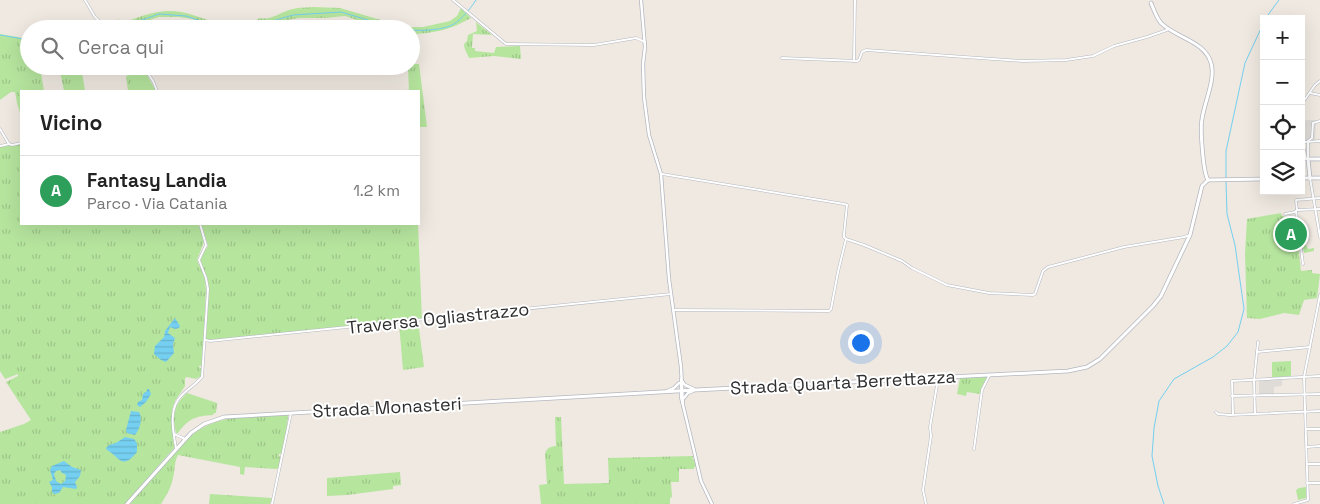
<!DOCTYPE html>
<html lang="it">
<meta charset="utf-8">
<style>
:root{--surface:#fff;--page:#f6f6f6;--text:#222;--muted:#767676;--line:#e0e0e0;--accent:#0f766e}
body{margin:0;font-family:"Space Grotesk",sans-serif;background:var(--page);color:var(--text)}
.controls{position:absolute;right:15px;top:15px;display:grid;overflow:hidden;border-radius:0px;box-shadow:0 5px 20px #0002}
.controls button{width:45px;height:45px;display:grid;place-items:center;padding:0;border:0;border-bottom:1px solid var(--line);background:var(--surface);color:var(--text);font:25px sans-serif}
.you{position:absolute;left:860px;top:342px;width:18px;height:18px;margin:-12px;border:4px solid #fff;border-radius:50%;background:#1a73e8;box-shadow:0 0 0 8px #1a73e833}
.badge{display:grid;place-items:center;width:32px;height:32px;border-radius:50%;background:var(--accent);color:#fff;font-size:16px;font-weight:700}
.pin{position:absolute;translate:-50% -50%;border:2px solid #fff;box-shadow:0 1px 5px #0006}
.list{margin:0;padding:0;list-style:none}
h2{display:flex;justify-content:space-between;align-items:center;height:65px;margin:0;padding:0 20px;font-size:21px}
h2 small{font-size:16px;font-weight:400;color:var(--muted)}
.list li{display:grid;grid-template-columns:32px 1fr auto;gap:15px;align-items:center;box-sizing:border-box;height:70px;padding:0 20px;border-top:1px solid var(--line)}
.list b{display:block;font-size:19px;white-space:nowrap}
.list p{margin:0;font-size:16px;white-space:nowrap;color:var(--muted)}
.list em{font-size:16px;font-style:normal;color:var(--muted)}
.icon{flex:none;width:28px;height:28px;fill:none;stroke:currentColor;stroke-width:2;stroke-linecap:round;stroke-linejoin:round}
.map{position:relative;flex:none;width:1320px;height:504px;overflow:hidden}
.search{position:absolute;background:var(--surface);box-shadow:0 5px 20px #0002;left:20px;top:20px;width:400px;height:55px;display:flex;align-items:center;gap:12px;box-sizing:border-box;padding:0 18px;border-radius:28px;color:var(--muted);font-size:19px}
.panel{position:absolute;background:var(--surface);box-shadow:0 5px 20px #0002;left:20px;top:90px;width:400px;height:135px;border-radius:0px}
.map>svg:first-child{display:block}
.grass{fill:url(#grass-tufts)}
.park{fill:url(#park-dots)}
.plaza{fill:#dfdcd8}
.water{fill:url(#water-rules);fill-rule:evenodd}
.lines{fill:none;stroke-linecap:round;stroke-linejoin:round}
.stream{stroke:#75cff0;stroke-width:1}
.minor-casing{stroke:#b4b7c1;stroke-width:3}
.tertiary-casing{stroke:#b4b7c1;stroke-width:4}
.secondary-casing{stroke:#b4b7c1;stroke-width:4.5}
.minor{stroke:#fff;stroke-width:2}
.tertiary{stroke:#fff;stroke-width:2.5}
.secondary{stroke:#fff;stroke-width:3}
.labels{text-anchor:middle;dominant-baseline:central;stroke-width:4;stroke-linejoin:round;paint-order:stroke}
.street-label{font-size:18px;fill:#2e2e2e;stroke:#fff}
</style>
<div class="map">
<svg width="1320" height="504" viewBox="0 0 1320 504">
<defs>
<pattern id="grass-tufts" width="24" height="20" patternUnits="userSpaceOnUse" patternTransform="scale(1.25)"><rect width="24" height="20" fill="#b6e59e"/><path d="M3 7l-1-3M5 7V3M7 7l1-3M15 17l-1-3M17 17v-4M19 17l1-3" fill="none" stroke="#9dc588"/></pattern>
<pattern id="park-dots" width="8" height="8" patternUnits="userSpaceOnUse" patternTransform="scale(1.25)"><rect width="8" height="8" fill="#b6e59e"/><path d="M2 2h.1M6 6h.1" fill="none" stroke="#9dc588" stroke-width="1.8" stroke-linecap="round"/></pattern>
<pattern id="water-rules" width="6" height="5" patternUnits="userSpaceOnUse" patternTransform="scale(1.25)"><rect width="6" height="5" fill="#75cff0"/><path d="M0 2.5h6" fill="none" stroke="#66b2ce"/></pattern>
</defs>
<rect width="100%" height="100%" fill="#efe9e1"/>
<!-- grass -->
<g class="grass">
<path d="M313 7 340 8 391 23 411 27H423L450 21 457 16 461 8 471 18C452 29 433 34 411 34V29H386L376 24 363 22 345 16 325 18H299L281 21 258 29H222L192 19 179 17H159L121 29H110L108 26 111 23 119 19 118 25C138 17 159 8 181 12 196 14 233 33 244 22 250 22 255 23 259 18 272 21 281 11 293 9 299 7 306 8 313 7Z"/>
<path d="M476 22 492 35 473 34 472 48H475V51L494 53 496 47 520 46 521 59 494 56 469 58C467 53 464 49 464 44L467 41 468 35 477 31Z"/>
<path d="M0 34 29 39V66H40L44 91H21V116L17 103 15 92H11L0 100Z"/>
<path d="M411 64H419L427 127H419V91H409L408 67V66H411Z"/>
<path d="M59 66H81L85 91H64Z"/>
<path d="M145 71 156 91H128L126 76Z"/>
<path d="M21 144V224H199L204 242 197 260 205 278 206 291 202 366H199V367L201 368V376L196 379 187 377 185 378V386L175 401 172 410 174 448 125 504H0V432L24 424 31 420 6 382 18 376V374L5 379 0 371V147Z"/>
<path d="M1281 213 1282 216H1284L1286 239 1297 236 1301 271 1312 270V273L1320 274 1317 298 1304 300 1299 315 1284 313 1260 319 1247 318 1245 254 1247 219Z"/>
<path d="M201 224H418L422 319 210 340 206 339 209 287 207 278 200 260 201 256 208 246Z"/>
<path d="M1306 226 1307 232H1305L1306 239H1303L1308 249 1314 248V251L1304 253 1300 227Z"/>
<path d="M418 321 424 367 403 370 399 323Z"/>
<path d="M1291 361V376L1272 378V362Z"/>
<path d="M987 377V378L982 386 980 394 967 392 966 396 957 394 960 378Z"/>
<path d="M187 393 217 403 216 413H214L213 415C196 416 189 418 178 433H176C172 415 173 406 187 393Z"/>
<path d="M288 415 287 427 282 454H279V456L281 458 279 468 276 469 245 467 244 475 240 474V467L178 455C174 462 175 470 173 478 171 488 166 496 161 504H130L186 440C216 412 250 417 288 415Z"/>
<path d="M555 417H561L564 484 609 483 608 458 694 456 692 458 694 460 696 467H694V469H679V482H671L672 497 670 498V504H541L539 485 547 484 545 454C547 447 550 447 556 446Z"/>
<path d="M400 472 401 485 393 486V489L347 495 327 496V478Z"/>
<path d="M1306 487V498L1298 500 1296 490 1299 488Z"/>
<path d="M210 494 272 498 270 504H209Z"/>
</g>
<!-- park -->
<path class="park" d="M1296 228 1297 236 1286 239 1285 229Z"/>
<!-- plaza -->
<g class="plaza">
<path d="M1301 119 1305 121 1306 120H1316L1315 140 1310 143H1301Z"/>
<path d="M1282 378V386L1274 387V395H1259V380Z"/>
</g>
<!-- water -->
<g class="water">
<path d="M175 318 180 326 179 328 175 329 170 327 168 333 175 338 173 344 174 353 166 362 161 360 154 354 155 346 164 337 165 331Z"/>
<path d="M147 389H149L151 394 146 402 140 407 137 405 138 402 142 400 143 394 147 391Z"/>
<path d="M131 411 139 412C143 418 140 429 135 435L127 433 126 430Z"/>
<path d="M125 437 134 439 137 443V452C121 471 120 457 107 450L106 448 109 445 116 443Z"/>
<path d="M64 461 72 467 81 470 80 476 75 482 77 487 76 489 63 487 59 493 54 494 52 492V487L49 482 53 480 50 470 52 466ZM60 470 62 473 65 474 66 476 65 481 61 484 56 481 54 474 56 471Z"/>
</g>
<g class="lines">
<!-- stream -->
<g class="stream">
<path d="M1265 19 1279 0"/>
<path d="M117 29 159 14 186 16 219 27 243 29"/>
<path d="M245 29 293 15 341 12 381 24 404 29"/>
<path d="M411 30C422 31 445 30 454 24 463 18 470 9 476 0"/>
<path d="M0 35 29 40"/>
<path d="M1226 178V151L1245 63 1264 22"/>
<path d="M1164 504 1158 486 1152 456 1154 428 1159 401 1174 379 1213 357 1227 346 1238 332 1244 309 1235 245 1227 214 1226 182"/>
</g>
<defs>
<g id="minor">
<path d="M85 0 95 17 108 29"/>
<path d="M453 0 506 44 594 45 636 38 645 42"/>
<path d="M782 58 857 61 859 60 862 52 866 50 1023 61 1066 60 1093 56 1114 46 1147 37 1167 30"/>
<path d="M854 61 855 0"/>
<path d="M143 66 153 81 157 91"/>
<path d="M147 72 155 66"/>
<path d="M1310 93 1320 95"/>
<path d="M1301 105 1315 85 1320 81"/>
<path d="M0 129 9 144 12 145 21 143"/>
<path d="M1301 137 1306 159"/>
<path d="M1303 143 1306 142 1320 141"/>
<path d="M0 146 9 144"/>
<path d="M1301 159H1308V141L1312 138 1313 123 1320 121"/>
<path d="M662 174 844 204 847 205 844 234V237L846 239 864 245 902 261 912 268 947 285 989 293 1033 295 1035 294 1043 271 1048 267 1124 247 1184 237 1190 235"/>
<path d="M1310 178 1320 237"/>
<path d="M1297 210 1296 200 1320 198"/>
<path d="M1296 211 1303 264"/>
<path d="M1285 214 1295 212 1297 210 1320 209"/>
<path d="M1287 227 1304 225"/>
<path d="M674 310 829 311 831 309 838 272 846 239"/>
<path d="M205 340 210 341 671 294"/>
<path d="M1257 352 1310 347"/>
<path d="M1232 396 1320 394"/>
<path d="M1216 412 1218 414 1230 415 1320 411"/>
<path d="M1255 413 1254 381 1258 342"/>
<path d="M1233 414 1232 381 1320 376"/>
<path d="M1306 429H1320"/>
<path d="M174 434 185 439"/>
<path d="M1307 447 1320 446"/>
<path d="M176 448C173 431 168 408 182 395 188 389 196 384 202 377L208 289 206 278 199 260 206 245 200 224"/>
<path d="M974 449 982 390 989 376"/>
<path d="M1307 464H1320"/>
<path d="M1307 483H1320"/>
<path d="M272 504 291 413"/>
<path d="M926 504 923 490 931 436 930 427 938 379"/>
<path d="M1294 504 1308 500 1304 377 1320 295"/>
</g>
<g id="tertiary">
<path d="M641 0 645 47 643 64 644 97 649 135 661 174 669 279 681 367 683 405"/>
<path d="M681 379V397L695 455 701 481 712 504"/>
<path d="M682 381 685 385 694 389"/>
<path d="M667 391 674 388 679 383"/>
<path d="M684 398 688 393 693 391"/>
</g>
<g id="secondary">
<path d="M1151 3C1154 10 1156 17 1161 23 1176 38 1205 41 1211 63 1216 79 1204 103 1202 119 1200 129 1203 172 1208 180"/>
<path d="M1301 178H1320"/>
<path d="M1310 178 1308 159H1320"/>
<path d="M1208 180 1264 179"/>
<path d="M127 504 191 433 204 424 224 417 695 390 1068 371 1087 367 1100 359 1153 306 1161 296 1190 235 1202 186 1208 180"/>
</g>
</defs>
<!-- minor casing -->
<use href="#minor" class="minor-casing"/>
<!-- tertiary casing -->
<use href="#tertiary" class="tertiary-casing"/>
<!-- secondary casing -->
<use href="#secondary" class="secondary-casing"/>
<!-- minor -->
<use href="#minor" class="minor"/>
<!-- tertiary -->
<use href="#tertiary" class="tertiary"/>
<!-- secondary -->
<use href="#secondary" class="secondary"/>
</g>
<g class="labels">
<!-- street labels -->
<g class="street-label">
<text transform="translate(438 318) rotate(-6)">Traversa Ogliastrazzo</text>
<text transform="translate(843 382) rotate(-3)">Strada Quarta Berrettazza</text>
<text transform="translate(387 407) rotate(-3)">Strada Monasteri</text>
</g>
</g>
</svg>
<div class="controls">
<button>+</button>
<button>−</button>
<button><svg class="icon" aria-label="locate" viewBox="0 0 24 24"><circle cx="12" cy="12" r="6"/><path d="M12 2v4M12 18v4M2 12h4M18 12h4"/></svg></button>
<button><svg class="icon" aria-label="layers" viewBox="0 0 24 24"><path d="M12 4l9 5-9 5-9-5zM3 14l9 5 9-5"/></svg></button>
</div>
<div class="you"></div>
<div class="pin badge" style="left:1291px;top:234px;background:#2e9e5b">A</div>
<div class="search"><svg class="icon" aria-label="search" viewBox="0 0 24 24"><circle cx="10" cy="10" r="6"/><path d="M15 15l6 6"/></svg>Cerca qui</div>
<section class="panel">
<h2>Vicino<small></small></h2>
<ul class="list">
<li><span class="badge" style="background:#2e9e5b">A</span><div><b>Fantasy Landia</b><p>Parco · Via Catania</p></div><em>1.2 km</em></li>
</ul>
</section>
</div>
